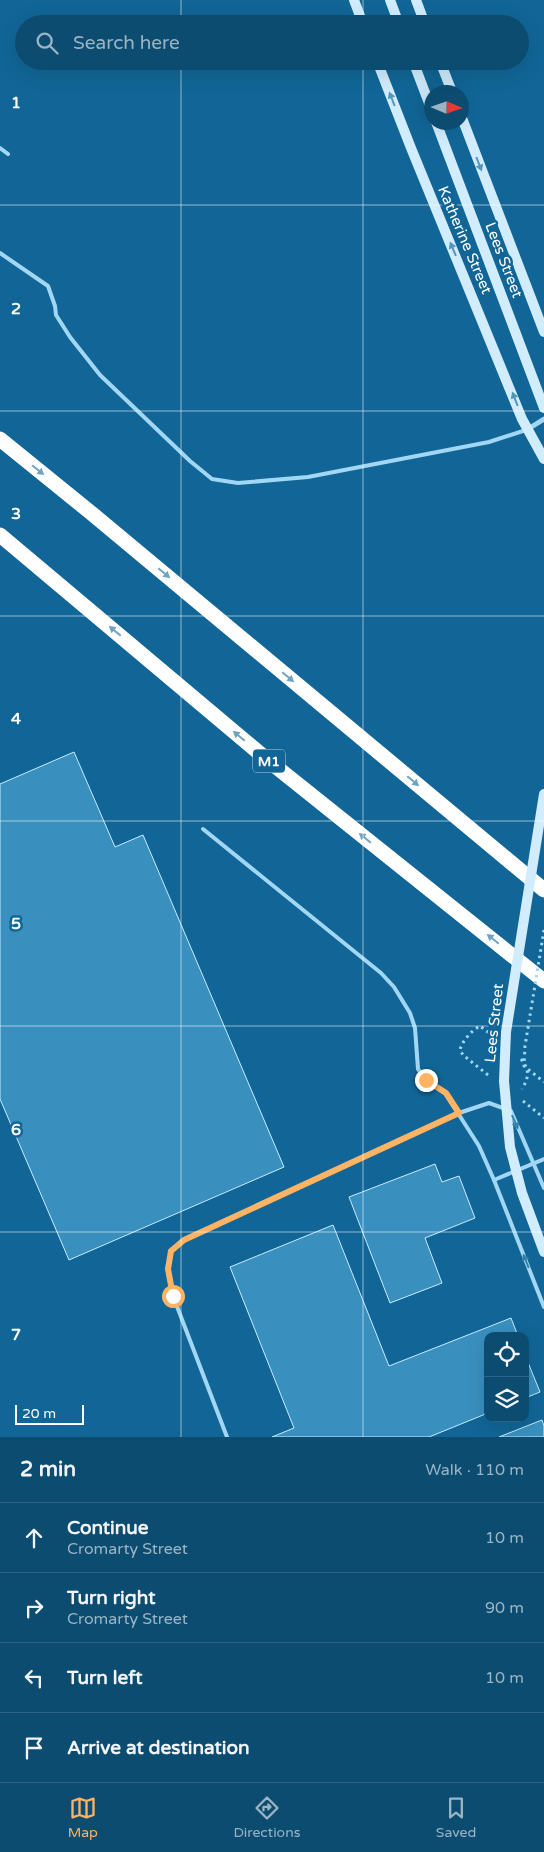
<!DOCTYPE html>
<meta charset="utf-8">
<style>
:root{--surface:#0d4c71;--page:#165376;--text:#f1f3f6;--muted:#9ab4c3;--line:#2d6384;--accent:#ffb363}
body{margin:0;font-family:"Varela Round",sans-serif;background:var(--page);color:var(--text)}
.controls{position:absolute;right:15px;bottom:15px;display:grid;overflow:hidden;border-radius:10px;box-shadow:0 5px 20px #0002}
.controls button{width:45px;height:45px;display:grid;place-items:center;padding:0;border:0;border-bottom:1px solid var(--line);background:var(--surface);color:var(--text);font:25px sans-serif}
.compass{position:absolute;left:424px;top:85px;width:45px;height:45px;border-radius:50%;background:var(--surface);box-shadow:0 5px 20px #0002;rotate:92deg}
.scale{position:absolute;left:15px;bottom:12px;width:69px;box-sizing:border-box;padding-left:5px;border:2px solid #fff;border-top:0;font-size:14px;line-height:18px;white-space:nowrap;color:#fff;-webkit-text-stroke:4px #116697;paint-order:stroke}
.stop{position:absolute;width:15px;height:15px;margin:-11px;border:4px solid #ffb363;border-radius:50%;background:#fff}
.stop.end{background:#ffb363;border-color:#fff;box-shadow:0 1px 5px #0008}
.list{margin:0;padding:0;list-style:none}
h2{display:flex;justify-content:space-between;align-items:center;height:65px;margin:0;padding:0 20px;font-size:21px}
h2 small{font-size:16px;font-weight:400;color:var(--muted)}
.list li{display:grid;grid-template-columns:32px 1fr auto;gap:15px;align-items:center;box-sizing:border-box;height:70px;padding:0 20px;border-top:1px solid var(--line)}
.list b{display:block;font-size:19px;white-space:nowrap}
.list p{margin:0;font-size:16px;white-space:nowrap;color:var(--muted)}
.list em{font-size:16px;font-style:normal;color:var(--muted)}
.icon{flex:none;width:28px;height:28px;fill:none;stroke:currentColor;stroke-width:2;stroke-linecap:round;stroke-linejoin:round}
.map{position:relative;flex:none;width:544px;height:1437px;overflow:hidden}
.search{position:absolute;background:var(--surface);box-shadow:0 5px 20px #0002;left:15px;right:15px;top:15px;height:55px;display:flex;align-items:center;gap:12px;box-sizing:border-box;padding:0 18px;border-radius:28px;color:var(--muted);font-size:19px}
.sheet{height:345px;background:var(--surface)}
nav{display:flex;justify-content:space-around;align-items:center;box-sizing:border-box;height:70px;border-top:1px solid var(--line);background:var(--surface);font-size:14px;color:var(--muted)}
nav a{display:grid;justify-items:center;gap:2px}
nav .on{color:var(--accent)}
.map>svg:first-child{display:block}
.building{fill:#3990bf;stroke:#c9ebfe}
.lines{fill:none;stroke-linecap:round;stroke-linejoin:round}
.path{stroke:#a1d7f4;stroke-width:3;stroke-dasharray:2.5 4;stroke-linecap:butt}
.lane{stroke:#a1d7f4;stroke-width:4}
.street{stroke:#a1d7f4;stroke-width:5}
.secondary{stroke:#d1edfd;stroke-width:10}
.highway{stroke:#fff;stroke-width:15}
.path-bridge{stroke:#a1d7f4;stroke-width:3;stroke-dasharray:2.5 4;stroke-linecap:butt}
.secondary-bridge{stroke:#d1edfd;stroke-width:10}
.oneway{fill:#5495bb}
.oneway2{fill:#70a3c1}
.oneway3{fill:#3582ae}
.route{stroke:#ffb363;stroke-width:6}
.grid{fill:none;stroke:#fff;stroke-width:1;stroke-opacity:0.55}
.labels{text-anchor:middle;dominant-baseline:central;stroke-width:5;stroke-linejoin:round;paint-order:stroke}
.shield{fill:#116697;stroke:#b8d1e0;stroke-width:1}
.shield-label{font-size:14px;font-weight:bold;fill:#fff}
.street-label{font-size:15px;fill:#fff;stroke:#116697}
.grid-label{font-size:16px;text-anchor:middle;font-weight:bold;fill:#fff;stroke:#116697;stroke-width:5;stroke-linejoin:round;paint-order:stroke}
</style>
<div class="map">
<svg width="544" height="1437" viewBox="0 0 544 1437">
<rect width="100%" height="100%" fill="#116697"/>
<!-- building -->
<g class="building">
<path d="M74 752 115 847 143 835 284 1167 69 1260 0 1099V784Z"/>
<path d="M435 1164 442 1182 459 1176 475 1218 425 1238 442 1283 390 1303 349 1197Z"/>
<path d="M333 1225 389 1366 511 1318 518 1336H488V1413L429 1437H272L294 1428 230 1267Z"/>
<path d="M525 1355 540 1392 525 1398Z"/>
<path d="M542 1420 544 1426V1437H499Z"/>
</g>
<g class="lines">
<!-- path -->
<g class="path">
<path d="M521 1059C530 1070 529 1077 522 1089"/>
<path d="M488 1075 463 1055 460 1050C462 1041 472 1030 480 1026L489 1033"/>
<path d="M523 1101 544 1118"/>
</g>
<!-- lane -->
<g class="lane">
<path d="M0 148 8 154"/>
<path d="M0 253 48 286 55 306 56 315 70 337 100 375 190 461 212 479 238 483 308 477 489 442 526 430"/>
<path d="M203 829 381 973 394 987 410 1013 415 1028 418 1069 426 1080 445 1093 479 1146 494 1180 544 1307"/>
<path d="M494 1180 544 1159"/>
<path d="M227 1437 173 1296 168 1269 171 1251 184 1240 459 1113 489 1103 511 1111 544 1188"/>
</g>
<!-- street -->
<path class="street" d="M528 429 544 419"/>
<!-- secondary -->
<g class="secondary">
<path d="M354 0 363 24"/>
<path d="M390 0 399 24"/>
<path d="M416 0 425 24"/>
<path d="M377 61 411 148 522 419 544 459"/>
<path d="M413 61 432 111"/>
<path d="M440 61 452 92"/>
<path d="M462 118 544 332"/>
<path d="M436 122 544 408"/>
</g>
<!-- highway -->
<g class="highway">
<path d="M0 439 90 512 544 890"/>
<path d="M0 535 270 762 544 981"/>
</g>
<!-- path-bridge -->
<path class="path-bridge" d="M544 930 525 1046 524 1066 544 1082"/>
<!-- secondary-bridge -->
<path class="secondary-bridge" d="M544 794 506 1032 504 1081 510 1147 522 1193 544 1252"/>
</g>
<!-- one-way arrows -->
<defs><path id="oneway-solid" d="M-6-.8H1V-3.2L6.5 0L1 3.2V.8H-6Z" transform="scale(1.25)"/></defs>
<g class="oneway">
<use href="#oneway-solid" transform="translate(392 99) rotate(-111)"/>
<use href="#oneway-solid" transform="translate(479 164) rotate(69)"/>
<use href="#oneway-solid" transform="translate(453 249) rotate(-113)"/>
<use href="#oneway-solid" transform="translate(515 399) rotate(-111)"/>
</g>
<g class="oneway2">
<use href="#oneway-solid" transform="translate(38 470) rotate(39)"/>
<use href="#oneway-solid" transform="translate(164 573) rotate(40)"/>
<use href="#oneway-solid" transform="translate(115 631) rotate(-140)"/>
<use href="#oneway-solid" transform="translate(288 677) rotate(40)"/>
<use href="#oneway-solid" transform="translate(239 736) rotate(-140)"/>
<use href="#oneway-solid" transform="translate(413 781) rotate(40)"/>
<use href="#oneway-solid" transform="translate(365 838) rotate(-141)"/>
<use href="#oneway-solid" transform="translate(493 939) rotate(-141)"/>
</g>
<g class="oneway3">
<use href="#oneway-solid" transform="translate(515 1122) rotate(66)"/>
<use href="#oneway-solid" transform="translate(526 1261) rotate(-111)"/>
</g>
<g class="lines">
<!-- route -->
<path class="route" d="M173 1296 168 1269 171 1251 184 1240 459 1113 446 1093 426 1080"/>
</g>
<!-- grid -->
<path class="grid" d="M181 0V24M363 0V24M181 61V1437M363 61V1437M0 205H544M0 411H544M0 616H544M0 821H544M0 1026H544M0 1232H544"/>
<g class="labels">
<!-- shield labels -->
<rect class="shield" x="253" y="749.5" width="32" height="23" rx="4"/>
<g class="shield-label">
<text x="269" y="761">M1</text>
</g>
<!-- street labels -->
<g class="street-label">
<text transform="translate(465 240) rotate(67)">Katherine Street</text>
<text transform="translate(504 260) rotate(69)">Lees Street</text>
<text transform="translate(494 1023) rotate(-84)">Lees Street</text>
</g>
</g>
<g class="grid-label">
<text x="16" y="108">1</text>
<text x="16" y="314">2</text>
<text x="16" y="519">3</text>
<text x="16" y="724">4</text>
<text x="16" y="929">5</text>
<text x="16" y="1135">6</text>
<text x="16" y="1340">7</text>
</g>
</svg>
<div class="controls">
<button><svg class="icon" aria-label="locate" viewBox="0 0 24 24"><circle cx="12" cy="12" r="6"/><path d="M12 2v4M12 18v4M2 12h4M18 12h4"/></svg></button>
<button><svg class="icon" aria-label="layers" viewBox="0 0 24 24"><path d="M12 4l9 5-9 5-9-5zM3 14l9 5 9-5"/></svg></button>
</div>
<svg class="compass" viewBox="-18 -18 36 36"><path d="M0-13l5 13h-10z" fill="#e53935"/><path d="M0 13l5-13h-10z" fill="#9ab4c3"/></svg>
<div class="scale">20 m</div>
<div class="stop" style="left:173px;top:1296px"></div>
<div class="stop end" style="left:426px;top:1080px"></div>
<div class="search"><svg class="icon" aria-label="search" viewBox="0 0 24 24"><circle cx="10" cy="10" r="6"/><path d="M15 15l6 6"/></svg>Search here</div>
</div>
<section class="sheet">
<h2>2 min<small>Walk · 110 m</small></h2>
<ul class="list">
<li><svg class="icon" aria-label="ahead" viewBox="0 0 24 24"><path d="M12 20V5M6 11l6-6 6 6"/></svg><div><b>Continue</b><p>Cromarty Street</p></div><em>10 m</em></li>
<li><svg class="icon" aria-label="right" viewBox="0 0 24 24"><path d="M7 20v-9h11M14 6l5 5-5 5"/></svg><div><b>Turn right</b><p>Cromarty Street</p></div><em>90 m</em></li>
<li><svg class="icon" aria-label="left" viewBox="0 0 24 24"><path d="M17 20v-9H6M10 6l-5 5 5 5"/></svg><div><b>Turn left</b></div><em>10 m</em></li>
<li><svg class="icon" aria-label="arrive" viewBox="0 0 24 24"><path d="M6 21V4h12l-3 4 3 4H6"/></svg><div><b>Arrive at destination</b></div></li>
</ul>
</section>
<nav>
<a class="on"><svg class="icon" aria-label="map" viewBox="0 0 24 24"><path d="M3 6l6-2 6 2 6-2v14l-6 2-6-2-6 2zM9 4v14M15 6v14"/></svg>Map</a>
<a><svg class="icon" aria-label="directions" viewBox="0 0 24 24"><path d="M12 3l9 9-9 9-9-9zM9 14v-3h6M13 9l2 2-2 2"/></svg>Directions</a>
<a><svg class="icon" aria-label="saved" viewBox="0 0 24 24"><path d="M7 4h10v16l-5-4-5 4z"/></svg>Saved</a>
</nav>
